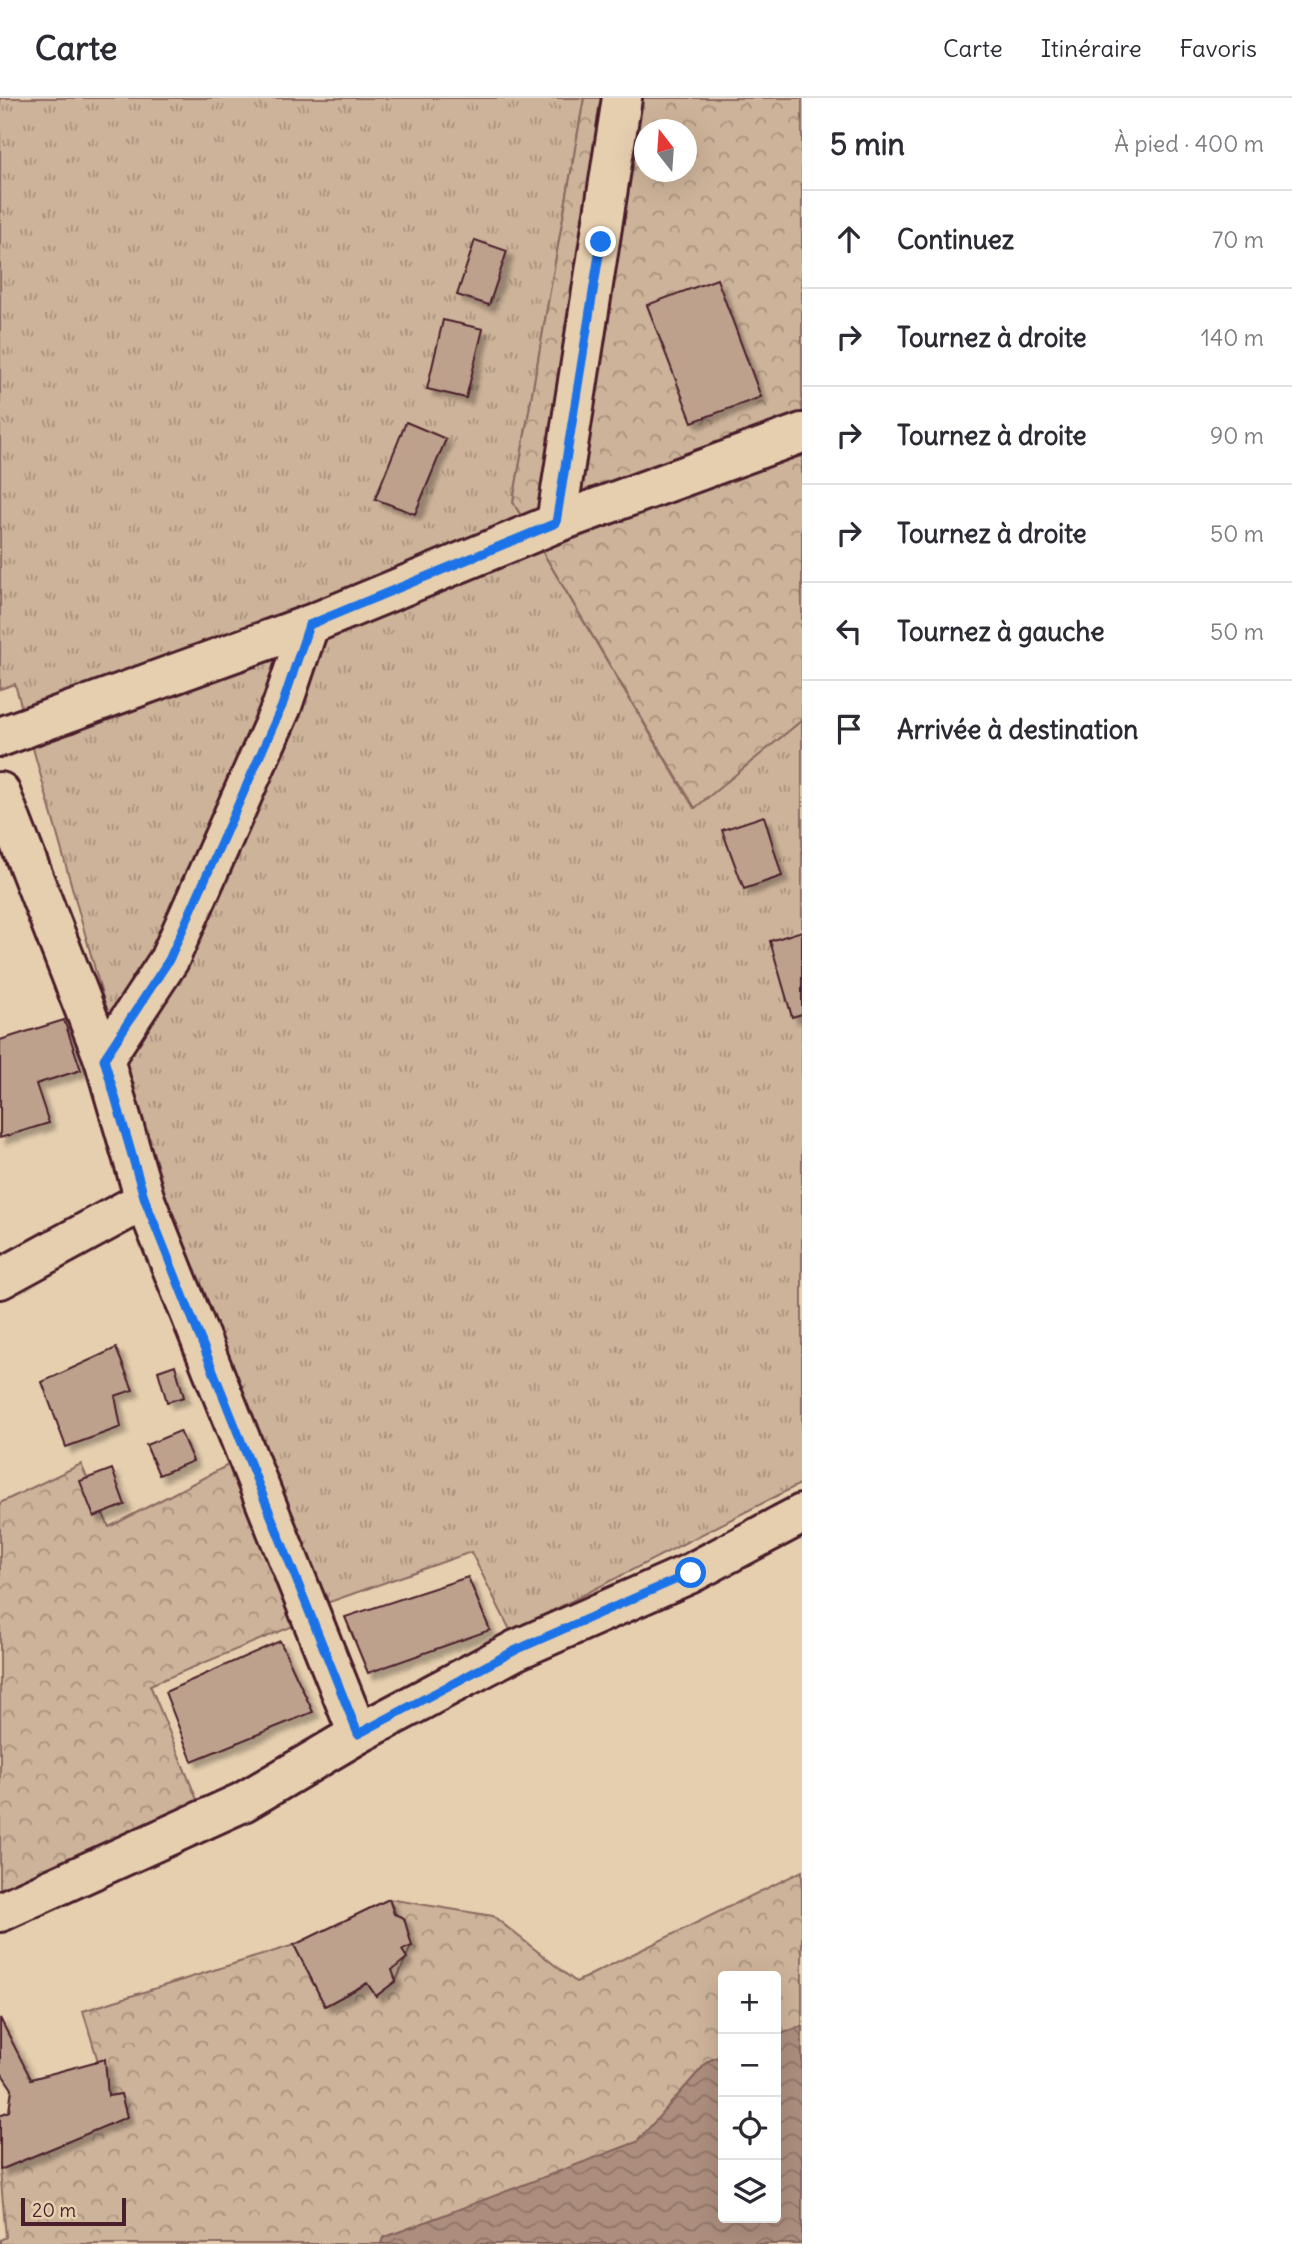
<!DOCTYPE html>
<html lang="fr">
<meta charset="utf-8">
<style>
:root{--surface:#fff;--page:#f7f7f7;--text:#2b2b33;--muted:#7c7c81;--line:#e1e1e2}
body{margin:0;font-family:Delius,sans-serif;background:var(--page);color:var(--text)}
.controls{position:absolute;right:21px;bottom:21px;display:grid;overflow:hidden;border-radius:7px;box-shadow:0 7px 28px #0002}
.controls button{width:63px;height:63px;display:grid;place-items:center;padding:0;border:0;border-bottom:2px solid var(--line);background:var(--surface);color:var(--text);font:35px sans-serif}
.compass{position:absolute;left:634px;top:21px;width:63px;height:63px;border-radius:50%;background:var(--surface);box-shadow:0 7px 28px #0002;rotate:343deg}
.scale{position:absolute;left:21px;bottom:18px;width:105px;box-sizing:border-box;padding-left:7px;border:4px solid #4a1f2b;border-top:0;font-size:19px;line-height:24px;white-space:nowrap;color:#4a1f2b;-webkit-text-stroke:5px #e6cfaf;paint-order:stroke}
.stop{position:absolute;width:21px;height:21px;margin:-16px;border:5px solid #1a73e8;border-radius:50%;background:#fff}
.stop.end{background:#1a73e8;border-color:#fff;box-shadow:0 2px 7px #0008}
.list{margin:0;padding:0;list-style:none}
h2{display:flex;justify-content:space-between;align-items:center;height:91px;margin:0;padding:0 28px;font-size:30px}
h2 small{font-size:23px;font-weight:400;color:var(--muted)}
.list li{display:grid;grid-template-columns:46px 1fr auto;gap:21px;align-items:center;box-sizing:border-box;height:98px;padding:0 28px;border-top:2px solid var(--line)}
.list b{display:block;font-size:26px;white-space:nowrap}
.list em{font-size:23px;font-style:normal;color:var(--muted)}
.icon{flex:none;width:38px;height:38px;fill:none;stroke:currentColor;stroke-width:2;stroke-linecap:round;stroke-linejoin:round}
.map{position:relative;flex:none;width:802px;height:2146px;overflow:hidden}
header{display:flex;align-items:center;gap:42px;box-sizing:border-box;height:98px;padding:0 35px;background:var(--surface);border-bottom:2px solid var(--line)}
header strong{font-size:33px}
nav{display:flex;gap:38px;margin-inline-start:auto;font-size:24px}
main{display:flex}
aside{flex:1;background:var(--surface)}
.map>svg:first-child{display:block}
.grass{fill:url(#grass-tufts);stroke:#8c6962;stroke-width:2}
.forest{fill:url(#forest-crowns);stroke:#8c6962;stroke-width:2;fill-rule:evenodd}
.water{fill:url(#water-waves);stroke:#85625d;stroke-width:2}
.building{fill:#bda18d;stroke:#4a1f2b;stroke-width:2;filter:url(#shadow)}
.lines{fill:none;stroke-linecap:round;stroke-linejoin:round}
.street-casing{stroke:#4a1f2b;stroke-width:44}
.street{stroke:#e6cfaf;stroke-width:38}
.route{stroke:#1a73e8;stroke-width:9}
</style>
<header>
<strong>Carte</strong>
<nav><a>Carte</a><a>Itinéraire</a><a>Favoris</a></nav>
</header>
<main>
<div class="map">
<svg width="802" height="2146" viewBox="0 0 802 2146">
<defs>
<pattern id="grass-tufts" width="24" height="20" patternUnits="userSpaceOnUse" patternTransform="scale(1.75)"><rect width="24" height="20" fill="#cdb399"/><path d="M3 7l-1-3M5 7V3M7 7l1-3M15 17l-1-3M17 17v-4M19 17l1-3" fill="none" stroke="#a8917d"/></pattern>
<pattern id="forest-crowns" width="20" height="18" patternUnits="userSpaceOnUse" patternTransform="scale(1.75)"><rect width="20" height="18" fill="#cdb399"/><path d="M2 6a3 3 0 1 1 6 0M12 15a3 3 0 1 1 6 0" fill="none" stroke="#a8917d"/></pattern>
<pattern id="water-waves" width="16" height="10" patternUnits="userSpaceOnUse" patternTransform="scale(1.75)"><rect width="16" height="10" fill="#ad8e7e"/><path d="M0 5q4-4 8 0t8 0" fill="none" stroke="#8f7367"/></pattern>
<filter id="shadow"><feDropShadow dx="6" dy="6" stdDeviation="2" flood-color="#0004"/></filter>
</defs>
<rect width="100%" height="100%" fill="#e6cfaf"/>
<filter id="ink" filterUnits="userSpaceOnUse"><feTurbulence type="fractalNoise" baseFrequency=".0143" numOctaves="2"/><feDisplacementMap in="SourceGraphic" scale="14" xChannelSelector="R" yChannelSelector="G"/><feConvolveMatrix kernelMatrix="1 2 1 2 8 2 1 2 1" color-interpolation-filters="sRGB"/></filter>
<g filter="url(#ink)">
<!-- grass -->
<path class="grass" d="M0 0H584L513 404 694 710 802 622V1385L511 1534 471 1454 324 1506 162 1097 121 964 15 586 0 591Z"/>
<!-- forest -->
<g class="forest">
<path d="M584 0H802V622L695 710 513 404ZM645 32H687V74H645Z"/>
<path d="M234 1364 298 1526 150 1587 200 1709 0 1807V1405L81 1366 109 1429Z"/>
<path d="M802 1773V1928L776 1938V1878H723V1957L708 1963 637 2044 383 2140 381 2146H0V2142L6 2139 0 2072 112 2025 97 1960 83 1913 294 1847 325 1908 367 1885 376 1898 396 1883 411 1848 389 1801 493 1818 576 1884Z"/>
</g>
<!-- water -->
<path class="water" d="M802 1928V2146H381L383 2140 637 2044 708 1963 723 1957V2120H776V1938Z"/>
<!-- building -->
<g class="building">
<path d="M475 142 507 153 489 207 457 197Z"/>
<path d="M717 181 761 299 692 324 647 207Z"/>
<path d="M443 222 483 231 466 300 427 291Z"/>
<path d="M406 324 446 341 415 416 375 401Z"/>
<path d="M764 718 782 778 744 791 722 732Z"/>
<path d="M802 833V916L792 919 770 843Z"/>
<path d="M64 922 81 972 36 986 49 1025 0 1040V942Z"/>
<path d="M116 1250 133 1292 115 1298 121 1329 66 1349 42 1284Z"/>
<path d="M175 1267 184 1299 167 1304 158 1273Z"/>
<path d="M180 1333 193 1363 159 1377 146 1347Z"/>
<path d="M112 1371 125 1407 94 1419 80 1383Z"/>
<path d="M468 1479 490 1532 368 1575 345 1519Z"/>
<path d="M280 1543 313 1614 192 1663 165 1594Z"/>
<path d="M389 1801 394 1816 404 1820 412 1848 402 1852 407 1860 392 1872 396 1883 376 1898 367 1885 325 1908 294 1847Z"/>
<path d="M0 1920 31 1981 105 1961 108 1998 121 1996 127 2019 0 2072V2017L9 2013 12 1991 0 1973Z"/>
</g>
<g class="lines">
<defs>
<g id="street">
<path d="M556 425 622 0"/>
<path d="M0 639 309 527 556 425 802 335"/>
<path d="M0 694 104 961 145 1102 358 1636"/>
<path d="M104 961 169 862 282 608 309 527"/>
<path d="M0 1181 145 1102"/>
<path d="M0 1814 243 1704 358 1636 516 1552 691 1475 802 1416"/>
</g>
</defs>
<!-- street casing -->
<use href="#street" class="street-casing"/>
<!-- street -->
<use href="#street" class="street"/>
</g>
</g>
<g class="lines" filter="url(#ink)">
<!-- route -->
<path class="route" d="M601 144 556 425 309 527 282 608 169 862 104 961 145 1102 358 1636 516 1552 691 1475"/>
</g>
</svg>
<div class="controls">
<button>+</button>
<button>−</button>
<button><svg class="icon" aria-label="locate" viewBox="0 0 24 24"><circle cx="12" cy="12" r="6"/><path d="M12 2v4M12 18v4M2 12h4M18 12h4"/></svg></button>
<button><svg class="icon" aria-label="layers" viewBox="0 0 24 24"><path d="M12 4l9 5-9 5-9-5zM3 14l9 5 9-5"/></svg></button>
</div>
<svg class="compass" viewBox="-18 -18 36 36"><path d="M0-13l5 13h-10z" fill="#e53935"/><path d="M0 13l5-13h-10z" fill="#7c7c81"/></svg>
<div class="scale">20 m</div>
<div class="stop" style="left:691px;top:1475px"></div>
<div class="stop end" style="left:601px;top:144px"></div>
</div>
<aside>
<h2>5 min<small>À pied · 400 m</small></h2>
<ul class="list">
<li><svg class="icon" aria-label="ahead" viewBox="0 0 24 24"><path d="M12 20V5M6 11l6-6 6 6"/></svg><div><b>Continuez</b></div><em>70 m</em></li>
<li><svg class="icon" aria-label="right" viewBox="0 0 24 24"><path d="M7 20v-9h11M14 6l5 5-5 5"/></svg><div><b>Tournez à droite</b></div><em>140 m</em></li>
<li><svg class="icon" aria-label="right" viewBox="0 0 24 24"><path d="M7 20v-9h11M14 6l5 5-5 5"/></svg><div><b>Tournez à droite</b></div><em>90 m</em></li>
<li><svg class="icon" aria-label="right" viewBox="0 0 24 24"><path d="M7 20v-9h11M14 6l5 5-5 5"/></svg><div><b>Tournez à droite</b></div><em>50 m</em></li>
<li><svg class="icon" aria-label="left" viewBox="0 0 24 24"><path d="M17 20v-9H6M10 6l-5 5 5 5"/></svg><div><b>Tournez à gauche</b></div><em>50 m</em></li>
<li><svg class="icon" aria-label="arrive" viewBox="0 0 24 24"><path d="M6 21V4h12l-3 4 3 4H6"/></svg><div><b>Arrivée à destination</b></div></li>
</ul>
</aside>
</main>
